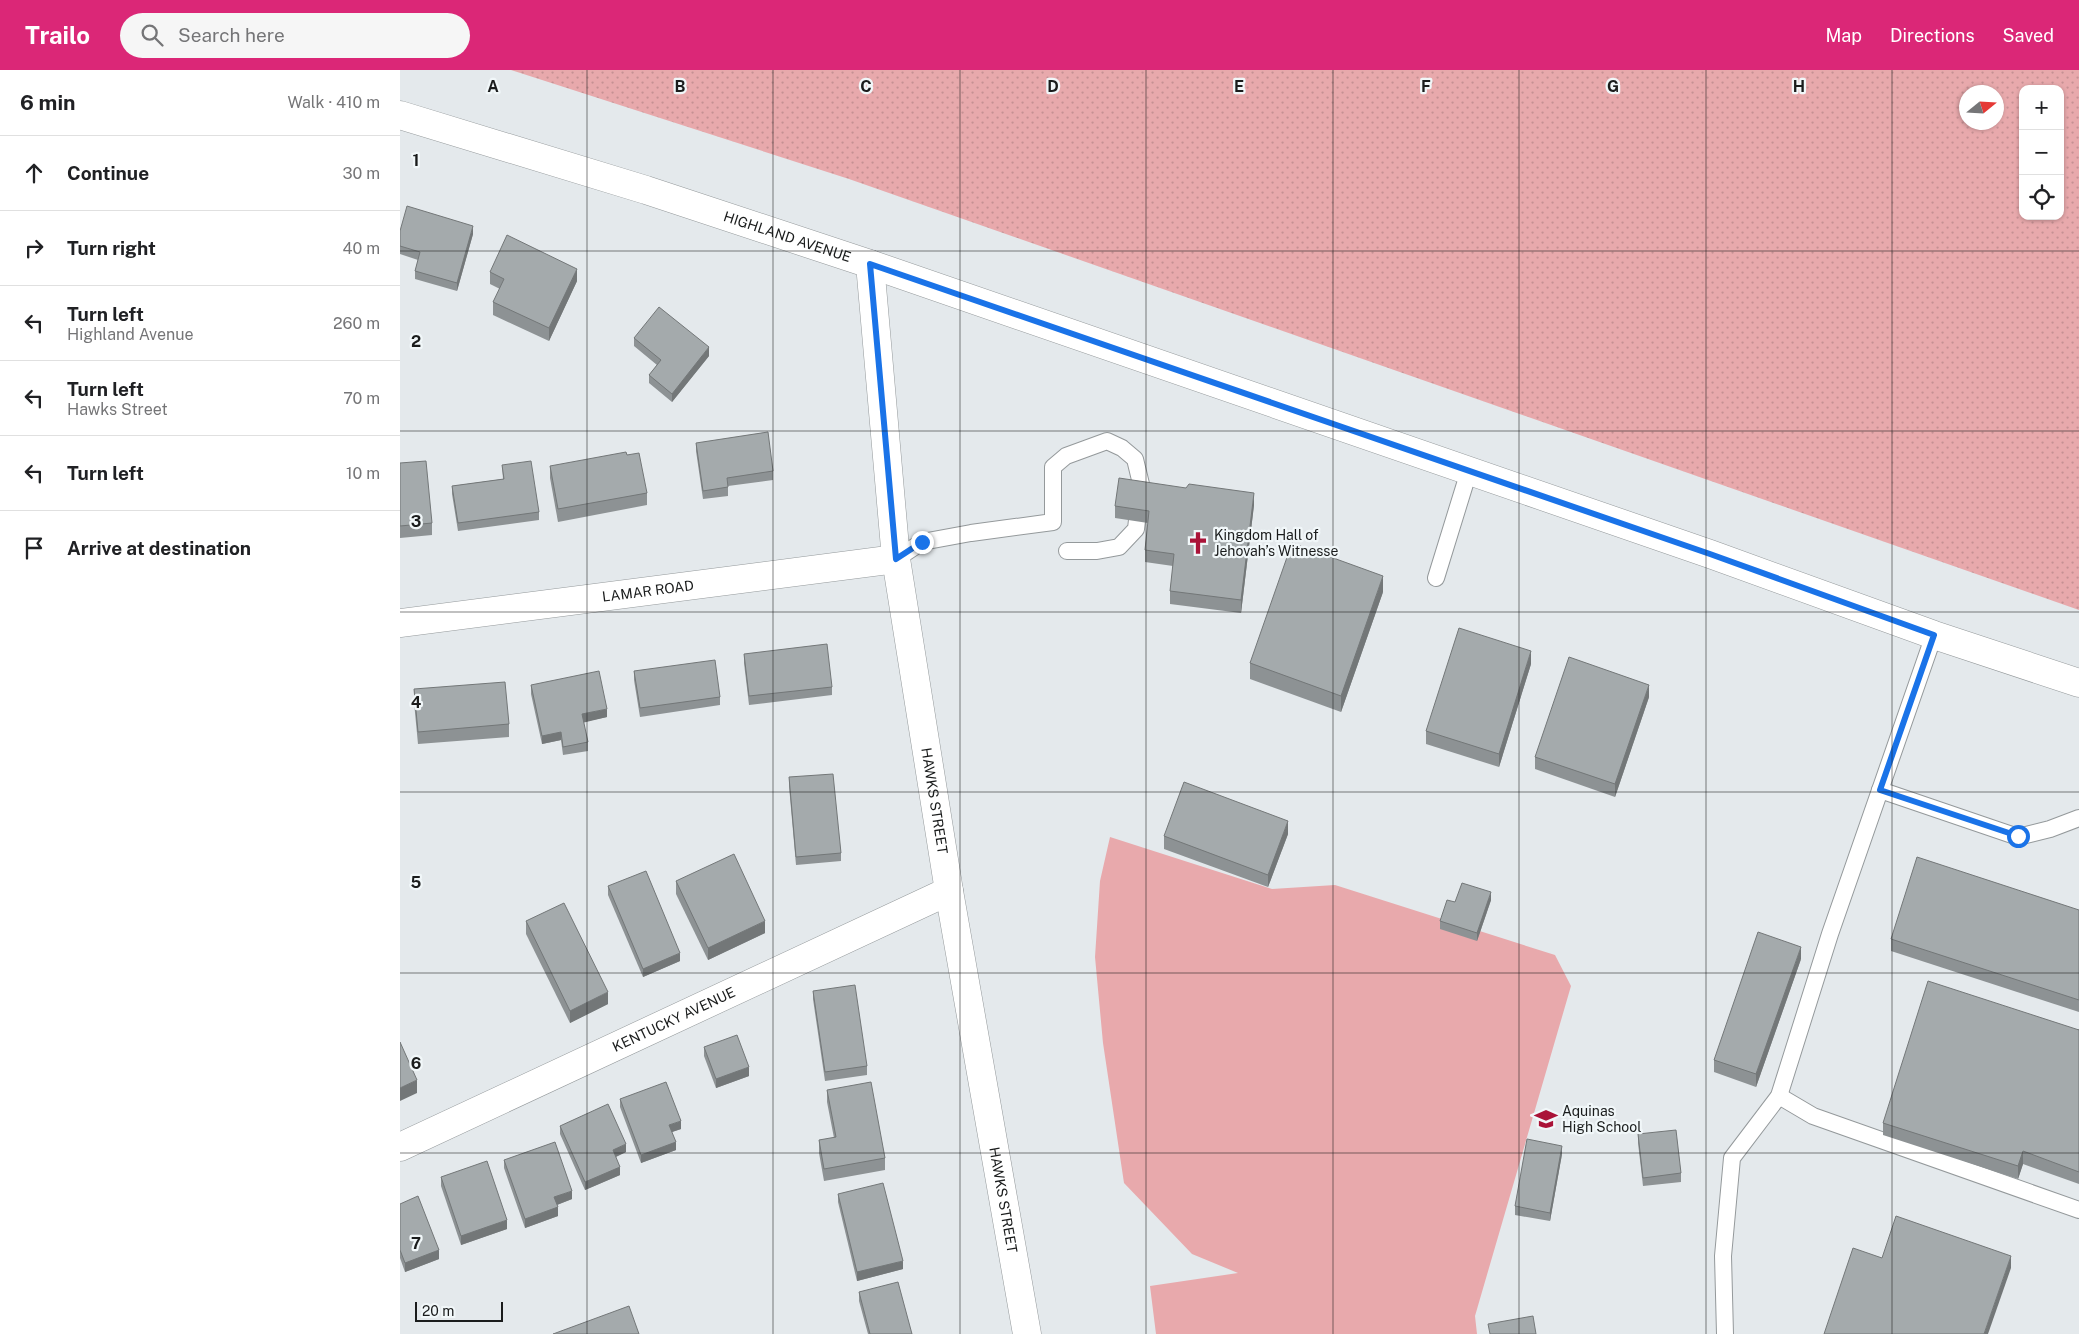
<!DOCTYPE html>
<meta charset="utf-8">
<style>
:root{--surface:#fff;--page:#f6f6f6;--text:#202124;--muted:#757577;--line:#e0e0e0;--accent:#db2777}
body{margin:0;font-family:"Public Sans",sans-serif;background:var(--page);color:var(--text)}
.controls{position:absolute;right:15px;top:15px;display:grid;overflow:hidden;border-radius:10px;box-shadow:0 1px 4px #0004}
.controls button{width:45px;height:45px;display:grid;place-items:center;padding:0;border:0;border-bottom:1px solid var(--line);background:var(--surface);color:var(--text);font:25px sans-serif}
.compass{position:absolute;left:1559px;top:15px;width:45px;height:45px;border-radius:50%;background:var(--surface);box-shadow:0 1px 4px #0004;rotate:72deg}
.scale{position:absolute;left:15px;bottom:12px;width:88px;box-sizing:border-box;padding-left:5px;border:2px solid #1a1c1c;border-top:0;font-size:14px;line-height:18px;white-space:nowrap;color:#1a1c1c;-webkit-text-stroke:4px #f1f7f9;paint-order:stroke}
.stop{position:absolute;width:15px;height:15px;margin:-11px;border:4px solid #1a73e8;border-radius:50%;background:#fff}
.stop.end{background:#1a73e8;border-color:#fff;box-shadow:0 1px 5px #0008}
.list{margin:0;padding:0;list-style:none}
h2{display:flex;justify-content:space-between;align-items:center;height:65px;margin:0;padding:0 20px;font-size:21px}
h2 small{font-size:16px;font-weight:400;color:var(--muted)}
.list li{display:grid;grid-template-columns:32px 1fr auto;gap:15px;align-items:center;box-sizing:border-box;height:75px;padding:0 20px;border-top:1px solid var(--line)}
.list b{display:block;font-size:19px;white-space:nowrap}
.list p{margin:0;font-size:16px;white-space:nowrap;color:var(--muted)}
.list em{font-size:16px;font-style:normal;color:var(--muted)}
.icon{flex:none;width:28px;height:28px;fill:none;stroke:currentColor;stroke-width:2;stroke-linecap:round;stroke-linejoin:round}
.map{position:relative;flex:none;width:1679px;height:1264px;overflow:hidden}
header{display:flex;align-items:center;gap:30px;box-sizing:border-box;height:70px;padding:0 25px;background:var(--accent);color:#fff}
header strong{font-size:24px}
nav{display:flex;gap:28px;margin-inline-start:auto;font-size:18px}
.search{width:350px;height:45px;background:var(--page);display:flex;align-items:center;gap:12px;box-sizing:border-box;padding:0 18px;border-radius:28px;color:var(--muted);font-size:19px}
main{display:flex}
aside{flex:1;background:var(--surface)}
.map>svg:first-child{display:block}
.grass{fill:url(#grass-dots);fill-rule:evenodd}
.green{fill:#e8a9ac}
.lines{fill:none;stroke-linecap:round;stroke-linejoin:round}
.service-casing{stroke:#94999b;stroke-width:18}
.minor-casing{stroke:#94999b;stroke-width:29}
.secondary-casing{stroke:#94999b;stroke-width:29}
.service{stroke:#fff;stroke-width:16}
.minor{stroke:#fff;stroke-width:28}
.secondary{stroke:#fff;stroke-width:28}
.wall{fill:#8d9294}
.shaded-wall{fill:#737778}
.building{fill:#a4aaac;stroke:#737778}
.route{stroke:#1a73e8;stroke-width:6}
.grid{fill:none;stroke:#1a1c1c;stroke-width:1;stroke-opacity:0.55}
.labels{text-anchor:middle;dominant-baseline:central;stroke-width:4.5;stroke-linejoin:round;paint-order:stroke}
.street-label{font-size:14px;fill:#1a1c1c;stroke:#f1f7f9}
.poi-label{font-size:14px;fill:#1a1c1c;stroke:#f1f7f9;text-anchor:start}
.grid-label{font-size:16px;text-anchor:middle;font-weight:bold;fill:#1a1c1c;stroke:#f1f7f9;stroke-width:4.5;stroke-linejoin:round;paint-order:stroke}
</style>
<header>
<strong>Trailo</strong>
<div class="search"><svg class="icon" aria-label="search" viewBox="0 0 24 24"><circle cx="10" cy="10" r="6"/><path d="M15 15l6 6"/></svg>Search here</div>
<nav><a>Map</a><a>Directions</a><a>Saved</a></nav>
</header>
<main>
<aside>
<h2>6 min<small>Walk · 410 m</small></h2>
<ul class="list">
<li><svg class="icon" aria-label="ahead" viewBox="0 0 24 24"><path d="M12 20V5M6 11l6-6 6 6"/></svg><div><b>Continue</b></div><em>30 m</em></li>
<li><svg class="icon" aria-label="right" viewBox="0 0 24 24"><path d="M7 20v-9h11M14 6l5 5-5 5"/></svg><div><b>Turn right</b></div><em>40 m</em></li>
<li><svg class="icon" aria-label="left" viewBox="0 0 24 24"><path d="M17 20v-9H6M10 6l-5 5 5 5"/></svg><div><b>Turn left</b><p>Highland Avenue</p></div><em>260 m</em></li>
<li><svg class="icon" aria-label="left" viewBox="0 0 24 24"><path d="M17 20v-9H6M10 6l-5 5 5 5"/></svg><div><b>Turn left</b><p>Hawks Street</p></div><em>70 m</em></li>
<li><svg class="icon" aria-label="left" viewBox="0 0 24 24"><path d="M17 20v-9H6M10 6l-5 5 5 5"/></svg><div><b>Turn left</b></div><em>10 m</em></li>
<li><svg class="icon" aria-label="arrive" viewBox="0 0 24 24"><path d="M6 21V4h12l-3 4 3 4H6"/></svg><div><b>Arrive at destination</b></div></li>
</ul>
</aside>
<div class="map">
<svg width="1679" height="1264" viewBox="0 0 1679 1264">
<defs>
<pattern id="grass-dots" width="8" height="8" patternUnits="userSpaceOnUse" patternTransform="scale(1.25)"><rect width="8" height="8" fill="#e8a9ac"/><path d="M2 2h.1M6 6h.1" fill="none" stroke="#c69193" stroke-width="1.8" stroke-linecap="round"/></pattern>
</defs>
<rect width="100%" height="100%" fill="#e4e9ec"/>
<!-- grass -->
<path class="grass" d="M111 0H1679V540L449 109ZM1623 19H1660V146H1623ZM1566 22H1596V52H1566Z"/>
<!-- green -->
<path class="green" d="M710 767 872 819 935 815 1155 885 1171 916 1075 1246 1077 1264H756L750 1216 838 1203 792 1184 724 1113 703 973 695 887 700 811Z"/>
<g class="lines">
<defs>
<g id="service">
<path d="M496 489 522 472 571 463 653 452V397L666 386 707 371 722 378 735 389 741 414 736 459 719 477 697 481H667"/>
<path d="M1036 508 1069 401"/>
<path d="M1480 720 1618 767 1650 759 1679 748"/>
<path d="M1379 1026 1413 1046 1679 1140"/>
<path d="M1325 1264 1323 1186 1332 1088 1379 1026 1430 864 1534 565"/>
</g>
<g id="minor">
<path id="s1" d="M470 194 496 489 549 821 627 1264"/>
<path id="s2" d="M0 553 496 489"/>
<path id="s3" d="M0 1077 549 821"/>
</g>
<g id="secondary">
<path id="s4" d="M0 45 246 120 470 194 1310 484 1534 565 1679 613"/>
</g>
</defs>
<!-- service casing -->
<use href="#service" class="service-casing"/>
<!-- minor casing -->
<use href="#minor" class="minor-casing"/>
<!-- secondary casing -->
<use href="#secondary" class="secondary-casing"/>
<!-- service -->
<use href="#service" class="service"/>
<!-- minor -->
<use href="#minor" class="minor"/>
<!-- secondary -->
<use href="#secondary" class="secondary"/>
</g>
<!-- wall -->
<g class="wall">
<path d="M0 161 73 164 57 221 15 209V201L18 190 0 184Z"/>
<path d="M90 202 177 211 149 271 93 245V232L100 219 90 214Z"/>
<path d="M234 268 309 286 272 332 249 313V305L257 295 234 276Z"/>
<path d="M296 373 373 401V410L328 416V426L303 429 296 381Z"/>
<path d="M0 393 32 453V465L0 468Z"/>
<path d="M102 395 139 442V450L58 461 52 424V416L103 409Z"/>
<path d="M150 396 247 423V435L158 452 150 408Z"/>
<path d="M854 435 841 543 770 534V521L773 496 745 492V480L748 453 715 448V436Z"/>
<path d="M983 522 941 642 850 609V593Z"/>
<path d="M344 584 432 617V625L349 635 344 593Z"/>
<path d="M1131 594 1099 697 1026 674V661Z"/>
<path d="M234 601 320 627V635L240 647 234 610Z"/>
<path d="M131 615 207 647 183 652 188 672V681L163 685 161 670 142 674 131 624Z"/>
<path d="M14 619 109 654V667L18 674 14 632Z"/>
<path d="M1249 627 1215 727 1135 699V687Z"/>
<path d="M389 707 441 783V791L396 795 389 716Z"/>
<path d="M888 764 868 817 764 779V766Z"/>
<path d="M276 811 365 863 308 890 276 824Z"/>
<path d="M208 816 280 891 243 907 208 825Z"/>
<path d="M1091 830 1077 871 1040 859V851L1055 832Z"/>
<path d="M1679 840V942L1491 881V869Z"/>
<path d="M126 851 208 934 170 953 126 864Z"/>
<path d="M1401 889 1356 1017 1314 1002V990Z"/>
<path d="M413 921 467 996V1005L425 1011 413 929Z"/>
<path d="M1679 959V1114L1623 1094 1618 1109 1483 1065V1053L1679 960Z"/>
<path d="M304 977 349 1006 316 1018 304 986Z"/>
<path d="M427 1020 485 1088V1100L424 1111 419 1083V1070L434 1068 427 1032Z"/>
<path d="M220 1029 281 1059 272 1062 276 1080 241 1093 220 1037Z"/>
<path d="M160 1056 226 1082 216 1087 220 1105 185 1120 160 1064Z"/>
<path d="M1238 1064 1281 1103V1112L1243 1116 1238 1073Z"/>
<path d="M1162 1084 1150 1151 1115 1145V1136Z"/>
<path d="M104 1090 172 1129 157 1135 158 1146 125 1158 104 1098Z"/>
<path d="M41 1107 107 1159 61 1175 41 1116Z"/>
<path d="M438 1124 503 1199 457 1211 438 1132Z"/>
<path d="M0 1134 39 1189 5 1202 0 1188Z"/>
<path d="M459 1222 512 1264H468L459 1231Z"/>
</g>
<!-- shaded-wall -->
<g class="shaded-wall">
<path d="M73 156V164L57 221V213Z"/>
<path d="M177 199V211L149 271V258Z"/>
<path d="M309 277V286L272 332V324Z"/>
<path d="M854 423V435L841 543V530Z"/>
<path d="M983 506V522L941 642V626Z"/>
<path d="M1131 581V594L1099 697V684Z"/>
<path d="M1249 615V627L1215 727V714Z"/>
<path d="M207 639V647L182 653V644Z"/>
<path d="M161 662V670L142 674V666Z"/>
<path d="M888 751V764L868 817V805Z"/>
<path d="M1091 822V830L1077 871V863Z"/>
<path d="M365 851V863L308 890V878Z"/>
<path d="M1401 877V889L1356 1017V1004Z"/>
<path d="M280 883V891L243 907V899Z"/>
<path d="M208 922V934L170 953V941Z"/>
<path d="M349 997V1006L316 1018V1009Z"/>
<path d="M17 1010V1023L0 1031V1018Z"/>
<path d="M281 1051V1059L269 1063V1055Z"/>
<path d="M276 1072V1080L241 1093V1085Z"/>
<path d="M226 1074V1082L213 1088V1080Z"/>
<path d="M1162 1076V1084L1150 1151V1143Z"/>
<path d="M1623 1081V1094L1618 1109V1096Z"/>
<path d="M220 1097V1105L185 1120V1112Z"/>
<path d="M172 1121V1129L154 1136V1127Z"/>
<path d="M158 1137V1146L125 1158V1149Z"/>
<path d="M107 1150V1159L61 1175V1166Z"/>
<path d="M39 1180V1189L5 1202V1193Z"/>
<path d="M1611 1186V1198L1588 1264H1584Z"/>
<path d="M503 1191V1199L457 1211V1202Z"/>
</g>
<!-- building -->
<g class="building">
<path d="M7 136 73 156 57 213 15 201 20 182 0 176V161Z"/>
<path d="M107 165 177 199 149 258 93 232 104 209 90 202Z"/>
<path d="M259 237 309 277 272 324 249 305 261 290 234 268Z"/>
<path d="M368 362 373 401 327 408 328 417 303 421 296 373Z"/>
<path d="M226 382 227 385 239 383 247 423 158 439 150 396Z"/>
<path d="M26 391 32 453 0 456V393Z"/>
<path d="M131 391 139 442 58 453 52 416 104 409 102 395Z"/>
<path d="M719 408 786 418 789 414 854 423 841 530 770 521 774 484 745 480 749 441 715 436Z"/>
<path d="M892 473 983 506 941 626 850 593Z"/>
<path d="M1059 558 1131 581 1099 684 1026 661Z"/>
<path d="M427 574 432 617 349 626 344 584Z"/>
<path d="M1169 587 1249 615 1215 714 1135 687Z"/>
<path d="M315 590 320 627 240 638 234 601Z"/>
<path d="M199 601 207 639 182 644 188 672 163 677 161 662 142 666 131 615Z"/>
<path d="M105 612 109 654 18 662 14 619Z"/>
<path d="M433 704 441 783 396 787 389 707Z"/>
<path d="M784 712 888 751 868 805 764 766Z"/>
<path d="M334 784 365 851 308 878 276 811Z"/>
<path d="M1517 787 1679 840V930L1491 869Z"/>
<path d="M246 801 280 883 243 899 208 816Z"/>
<path d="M1062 813 1091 822 1077 863 1040 851 1047 830 1055 832Z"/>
<path d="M164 833 208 922 170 941 126 851Z"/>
<path d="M1358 862 1401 877 1356 1004 1314 990Z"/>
<path d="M1528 911 1679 960V959V1102L1623 1081 1618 1096 1483 1053Z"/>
<path d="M455 915 467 996 425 1002 413 921Z"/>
<path d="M337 965 349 997 316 1009 304 977Z"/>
<path d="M0 972 17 1010 0 1018Z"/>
<path d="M266 1012 281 1051 269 1055 276 1072 241 1085 220 1029Z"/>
<path d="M471 1012 485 1088 424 1099 419 1070 436 1067 427 1020Z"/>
<path d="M208 1034 226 1074 213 1080 220 1097 185 1112 160 1056Z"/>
<path d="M1276 1060 1281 1103 1243 1108 1238 1064Z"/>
<path d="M1127 1069 1162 1076 1150 1143 1115 1136Z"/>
<path d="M155 1072 172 1121 154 1127 158 1137 125 1149 104 1090Z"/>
<path d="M87 1091 107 1150 61 1166 41 1107Z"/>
<path d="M483 1113 503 1191 457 1202 438 1124Z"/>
<path d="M18 1126 39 1180 5 1193 0 1180V1134Z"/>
<path d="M1496 1146 1611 1186 1584 1264H1424L1453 1178 1482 1188Z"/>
<path d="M498 1212 512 1264H470L459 1222Z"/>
<path d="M229 1236 239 1264H153Z"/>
<path d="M1133 1246 1136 1264H1090L1088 1254Z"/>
</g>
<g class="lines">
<!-- route -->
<path class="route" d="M522 472 496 489 470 194 1310 484 1534 565 1480 720 1618 766"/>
</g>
<!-- grid -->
<path class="grid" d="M187 0V1264M373 0V1264M560 0V1264M746 0V1264M933 0V1264M1119 0V1264M1306 0V1264M1492 0V1264M0 181H1679M0 361H1679M0 542H1679M0 722H1679M0 903H1679M0 1083H1679"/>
<!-- icons -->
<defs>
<symbol id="church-bare" viewBox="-9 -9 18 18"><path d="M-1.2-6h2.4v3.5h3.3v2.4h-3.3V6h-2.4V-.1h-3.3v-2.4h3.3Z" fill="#aa1338" stroke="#f1f7f9" stroke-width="2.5" paint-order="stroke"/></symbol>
<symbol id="school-bare" viewBox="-9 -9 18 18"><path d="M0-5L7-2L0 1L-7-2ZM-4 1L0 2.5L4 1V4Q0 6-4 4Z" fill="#aa1338" stroke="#f1f7f9" stroke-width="2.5" paint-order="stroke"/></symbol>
</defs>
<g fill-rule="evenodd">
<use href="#church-bare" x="782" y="457" width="32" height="32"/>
<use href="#school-bare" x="1130" y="1033" width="32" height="32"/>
</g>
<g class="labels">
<!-- street labels -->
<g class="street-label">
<text stroke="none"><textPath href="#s4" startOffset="406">HIGHLAND AVENUE</textPath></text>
<text stroke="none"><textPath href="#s2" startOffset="250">LAMAR ROAD</textPath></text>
<text stroke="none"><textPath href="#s1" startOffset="541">HAWKS STREET</textPath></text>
<text stroke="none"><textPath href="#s3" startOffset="302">KENTUCKY AVENUE</textPath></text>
<text stroke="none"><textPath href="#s1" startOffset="946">HAWKS STREET</textPath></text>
</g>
<!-- poi labels -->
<g class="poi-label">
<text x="814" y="465">Kingdom Hall of<tspan x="814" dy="16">Jehovah’s Witnesse</tspan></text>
<text x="1162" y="1041">Aquinas<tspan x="1162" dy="16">High School</tspan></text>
</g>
</g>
<g class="grid-label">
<text x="93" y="22">A</text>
<text x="280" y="22">B</text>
<text x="466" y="22">C</text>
<text x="653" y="22">D</text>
<text x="839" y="22">E</text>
<text x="1026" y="22">F</text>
<text x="1213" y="22">G</text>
<text x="1399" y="22">H</text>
<text x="16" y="96">1</text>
<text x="16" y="277">2</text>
<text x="16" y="457">3</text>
<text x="16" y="638">4</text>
<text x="16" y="818">5</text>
<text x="16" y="999">6</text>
<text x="16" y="1179">7</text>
</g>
</svg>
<div class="controls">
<button>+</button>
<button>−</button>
<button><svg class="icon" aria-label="locate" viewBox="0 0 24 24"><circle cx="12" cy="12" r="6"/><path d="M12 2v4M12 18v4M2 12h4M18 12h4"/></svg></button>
</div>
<svg class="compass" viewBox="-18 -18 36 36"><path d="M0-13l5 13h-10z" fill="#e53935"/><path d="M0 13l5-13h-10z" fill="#757577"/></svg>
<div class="scale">20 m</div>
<div class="stop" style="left:1618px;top:766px"></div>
<div class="stop end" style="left:522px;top:472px"></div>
</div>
</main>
